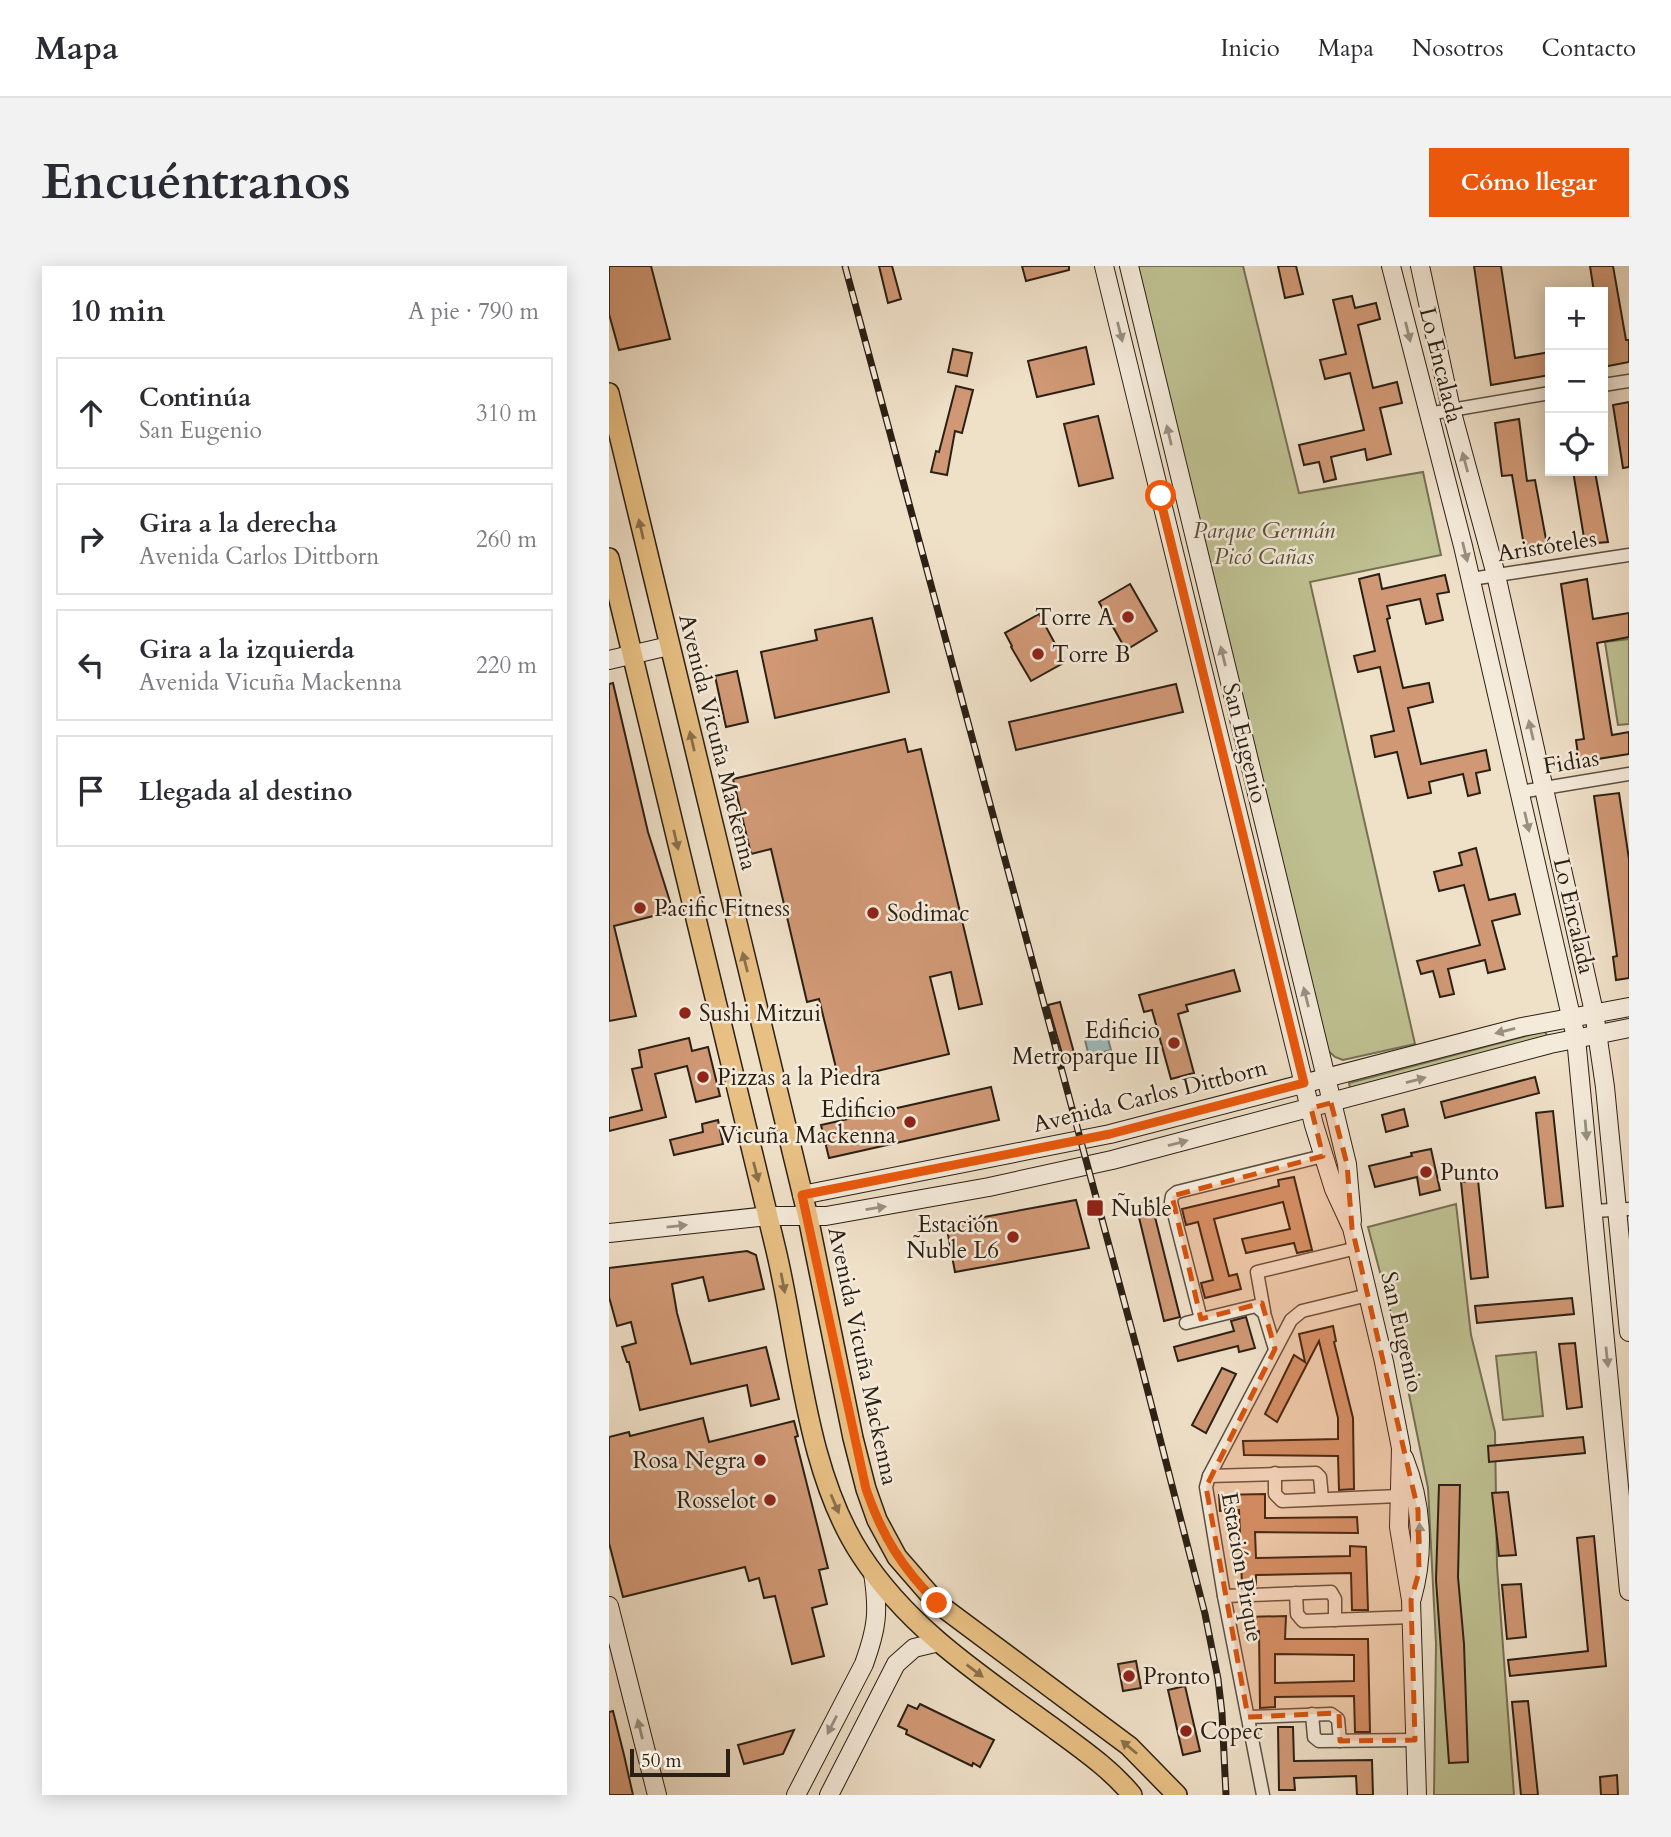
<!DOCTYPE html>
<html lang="es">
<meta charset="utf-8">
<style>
:root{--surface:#fff;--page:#f2f2f3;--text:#2b2b33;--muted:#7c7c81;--line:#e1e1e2;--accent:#ea580c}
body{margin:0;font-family:Cardo,serif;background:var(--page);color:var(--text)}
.controls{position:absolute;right:21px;top:21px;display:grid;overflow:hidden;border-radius:0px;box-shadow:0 4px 18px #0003}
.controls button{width:63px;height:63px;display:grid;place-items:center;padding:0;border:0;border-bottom:2px solid var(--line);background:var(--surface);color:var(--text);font:35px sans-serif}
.scale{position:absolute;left:21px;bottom:18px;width:100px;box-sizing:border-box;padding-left:7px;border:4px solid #2b2015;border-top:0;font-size:19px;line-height:24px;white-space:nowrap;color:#2b2015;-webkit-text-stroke:5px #f5ebdb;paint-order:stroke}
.stop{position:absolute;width:21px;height:21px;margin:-16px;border:5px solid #ea580c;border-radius:50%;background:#fff}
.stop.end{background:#ea580c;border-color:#fff;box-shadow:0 2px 7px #0008}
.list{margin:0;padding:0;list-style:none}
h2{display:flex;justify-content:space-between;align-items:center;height:91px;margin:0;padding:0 28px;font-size:30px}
h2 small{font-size:23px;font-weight:400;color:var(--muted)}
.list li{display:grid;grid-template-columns:46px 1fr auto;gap:21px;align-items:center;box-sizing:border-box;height:112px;margin:0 14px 14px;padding:0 14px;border:2px solid var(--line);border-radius:0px}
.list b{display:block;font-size:26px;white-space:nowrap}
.list p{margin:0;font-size:23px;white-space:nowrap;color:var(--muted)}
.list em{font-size:23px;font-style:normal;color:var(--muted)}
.icon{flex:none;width:38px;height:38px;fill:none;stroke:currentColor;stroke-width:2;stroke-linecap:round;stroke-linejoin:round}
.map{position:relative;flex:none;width:1020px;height:1529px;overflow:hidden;border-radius:0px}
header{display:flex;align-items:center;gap:42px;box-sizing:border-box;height:98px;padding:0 35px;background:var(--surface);border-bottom:2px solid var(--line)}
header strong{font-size:33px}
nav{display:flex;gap:38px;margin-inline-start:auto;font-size:24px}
.intro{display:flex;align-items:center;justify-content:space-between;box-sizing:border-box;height:168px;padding:0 42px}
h1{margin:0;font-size:49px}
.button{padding:18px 32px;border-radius:0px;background:var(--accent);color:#fff;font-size:24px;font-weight:700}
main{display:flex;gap:42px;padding:0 42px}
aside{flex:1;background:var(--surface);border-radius:0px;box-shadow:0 4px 18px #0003}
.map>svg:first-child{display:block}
.green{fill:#bfc192;stroke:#757054;stroke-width:2}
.water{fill:#9cbbbd;stroke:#6f7d7a;stroke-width:2}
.building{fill:#d09875;stroke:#2b2015;stroke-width:2;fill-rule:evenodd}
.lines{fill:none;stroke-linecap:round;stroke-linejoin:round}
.street-casing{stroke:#5c5042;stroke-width:15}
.secondary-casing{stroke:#2b2015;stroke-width:20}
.primary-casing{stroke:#2b2015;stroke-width:22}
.street{stroke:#f5ebdb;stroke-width:12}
.secondary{stroke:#f5ebdb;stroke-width:18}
.primary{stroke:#e8c084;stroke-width:19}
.rail-casing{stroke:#2b2015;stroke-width:7}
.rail{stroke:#f5ebdb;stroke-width:4.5;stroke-dasharray:13;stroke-linecap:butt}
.oneway{fill:#9a9082}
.oneway2{fill:#8a704c}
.route{stroke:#ea580c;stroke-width:9}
.marked{fill:#d5530d;fill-opacity:0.2;stroke:#d5530d;stroke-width:5;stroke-dasharray:14 9;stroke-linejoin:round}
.poi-dot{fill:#8f2418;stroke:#f5ebdb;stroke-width:2.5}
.labels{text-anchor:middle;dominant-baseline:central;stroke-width:5;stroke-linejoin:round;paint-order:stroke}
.street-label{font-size:23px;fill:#2b2015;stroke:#f5ebdb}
.park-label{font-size:23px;font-style:italic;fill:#57503a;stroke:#f5ebdb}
.poi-label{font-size:23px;fill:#2b2015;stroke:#f5ebdb;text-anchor:start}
</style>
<header>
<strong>Mapa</strong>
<nav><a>Inicio</a><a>Mapa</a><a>Nosotros</a><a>Contacto</a></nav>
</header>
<div class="intro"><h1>Encuéntranos</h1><a class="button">Cómo llegar</a></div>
<main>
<aside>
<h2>10 min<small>A pie · 790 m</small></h2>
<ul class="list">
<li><svg class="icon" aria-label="ahead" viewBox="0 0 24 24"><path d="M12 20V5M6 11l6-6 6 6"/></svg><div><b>Continúa</b><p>San Eugenio</p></div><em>310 m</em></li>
<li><svg class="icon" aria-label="right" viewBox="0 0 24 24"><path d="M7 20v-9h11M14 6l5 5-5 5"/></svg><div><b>Gira a la derecha</b><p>Avenida Carlos Dittborn</p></div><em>260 m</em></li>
<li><svg class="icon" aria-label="left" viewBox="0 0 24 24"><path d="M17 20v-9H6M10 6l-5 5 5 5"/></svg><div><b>Gira a la izquierda</b><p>Avenida Vicuña Mackenna</p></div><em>220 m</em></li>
<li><svg class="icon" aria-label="arrive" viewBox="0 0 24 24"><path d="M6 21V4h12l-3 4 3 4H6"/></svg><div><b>Llegada al destino</b></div></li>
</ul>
</aside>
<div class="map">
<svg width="1020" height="1529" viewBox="0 0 1020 1529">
<rect width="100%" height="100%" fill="#efe0c8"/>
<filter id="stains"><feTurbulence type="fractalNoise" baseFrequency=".00286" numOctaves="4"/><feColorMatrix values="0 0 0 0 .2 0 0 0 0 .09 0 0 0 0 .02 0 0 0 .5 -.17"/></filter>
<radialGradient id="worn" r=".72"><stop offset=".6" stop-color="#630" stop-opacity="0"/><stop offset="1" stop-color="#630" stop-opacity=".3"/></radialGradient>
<!-- green -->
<g class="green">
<path d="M527 0H634L690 227 814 206 832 289 701 316 806 778 734 794 726 791 714 780Z"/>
<path d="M1020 373V458L1009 459 996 376Z"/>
<path d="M936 765 938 770 741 822 740 817Z"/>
<path d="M847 938 862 1069 886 1166 888 1300 905 1529H825L827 1378 819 1222 789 1074 759 961Z"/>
<path d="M927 1086 934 1150 894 1154 887 1090Z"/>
</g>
<!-- water -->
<path class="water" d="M498 769 502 784 480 790 476 774 482 771Z"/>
<!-- building -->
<g class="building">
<path d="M0 0H42L61 73 10 84 0 48Z"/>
<path d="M270 0H283L292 33 279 37Z"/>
<path d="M413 0H460V4L417 15Z"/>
<path d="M669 0H687L694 28 676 32Z"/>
<path d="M865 0H892L906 92 941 86V109L882 119Z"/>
<path d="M981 0H1004L1017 74H1020V96L994 101V26H985Z"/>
<path d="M743 30 746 42 767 37 771 53 749 59 764 122 788 116 793 137 771 142 782 188 758 194 756 183 722 191 727 213 715 216 710 196 695 199 690 179 755 164 741 107 716 113 711 94 737 88 724 34Z"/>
<path d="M477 81 485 118 428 131 419 95Z"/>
<path d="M344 83 363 87 358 110 339 106Z"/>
<path d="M347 120 364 124 353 167 346 165 338 209 322 206 327 185 330 186Z"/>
<path d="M1020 136V201L1014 202 1004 139Z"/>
<path d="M489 150 504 212 470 220 455 158Z"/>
<path d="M910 153 918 215 926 214 939 284 916 286 903 209 893 210 886 157Z"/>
<path d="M964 205 986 206 999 276 976 278Z"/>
<path d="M770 308 773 323 836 309 840 326 828 328 834 354 817 358 811 333 778 340 781 352 778 353 794 422 820 417 824 436 799 442 812 498 877 484 881 504 867 507 871 527 859 530 854 508 820 516 822 527 799 532 788 486 766 491 762 470 785 465 771 401 749 406 745 390 766 385 750 313Z"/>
<path d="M978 313 984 353 1020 347V371L988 377 1003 469 1020 466V488L970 496 967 474 975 473 952 318Z"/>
<path d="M521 318 548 365 517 384 490 336Z"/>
<path d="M430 348 456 396 422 415 402 381 403 380 396 367Z"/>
<path d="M263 352 280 426 166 452 152 386 208 374 206 364Z"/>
<path d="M128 405 139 456 117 461 106 410Z"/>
<path d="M4 417 39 566 64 645 5 660 27 750 0 755V418Z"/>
<path d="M567 418 574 446 407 484 400 456Z"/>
<path d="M296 473 299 486 312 483 373 738 350 743 342 706 321 711 340 788 230 814 210 733 198 736 162 583 142 588 124 513Z"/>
<path d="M1010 527 1020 593V712L1007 714 1004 691 1008 690 985 530Z"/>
<path d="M867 582 880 634 906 628 911 648 883 655 896 703 879 707 876 694 839 703 845 728 831 731 824 705 812 708 808 695 871 679 855 619 830 625 825 606 853 599 850 587Z"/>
<path d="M625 704 631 725 577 739 579 745 569 748 585 807 562 813 543 744 535 746 530 729Z"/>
<path d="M451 736 467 794 456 798 439 739Z"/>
<path d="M80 772 83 785 99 781 111 830 87 836 78 800 46 808 57 851 0 865V852L33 844 23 803 33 801 30 784Z"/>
<path d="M926 811 930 827 836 852 832 836Z"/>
<path d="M382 821 390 854 220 892 212 859Z"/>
<path d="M795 843 799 860 777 866 773 849Z"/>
<path d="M944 845 954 940 937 942 927 847Z"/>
<path d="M109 854 114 878 65 889 61 874 94 866 93 858Z"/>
<path d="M822 883 831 924 811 929 808 911 766 921 760 900 803 890 802 887Z"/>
<path d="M685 911 703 984 688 987 685 977 637 987 633 973 681 963 674 936 605 953 620 1010 628 1008 632 1023 596 1032 592 1017 604 1014 589 956 577 959 573 943 670 920 669 914Z"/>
<path d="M869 914 879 1011 862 1013 852 916Z"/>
<path d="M467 934 480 982 346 1006 337 958Z"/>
<path d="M542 935 571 1051 555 1055 527 939Z"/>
<path d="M138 985 147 989 155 1023 100 1035 94 1011 63 1018 68 1047 82 1098 157 1081 170 1133 142 1140 138 1119 31 1144 20 1096H18L13 1081 27 1077 22 1056 8 1060 0 1031V1002Z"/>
<path d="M963 1032 965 1048 868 1057 866 1040Z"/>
<path d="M637 1051 646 1082 630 1086 629 1080 569 1095 565 1081 625 1065 622 1055Z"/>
<path d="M724 1060 727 1075 725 1076 744 1152 745 1223 730 1224 729 1190 635 1189 634 1175 729 1173V1152L710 1075 668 1156 656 1148 685 1089 696 1096 690 1068Z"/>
<path d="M966 1077 973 1141 958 1143 950 1078Z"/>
<path d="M613 1102 627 1108 597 1167 583 1159Z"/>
<path d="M94 1152 100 1176 185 1155 189 1170 186 1171 219 1302 210 1304 218 1338 203 1342 215 1390 183 1398 166 1330 155 1332 150 1312 140 1315 136 1301 14 1331 0 1277V1171L20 1166 21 1170Z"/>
<path d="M974 1171 976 1187 880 1196 879 1180Z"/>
<path d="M830 1219H851L849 1311 855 1378 859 1496 840 1497 827 1314Z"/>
<path d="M899 1226 907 1289 890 1290 883 1227Z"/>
<path d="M656 1228V1252L748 1251 749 1267 646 1266 647 1292 741 1290V1280L757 1281 759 1344H743L742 1307 647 1309V1319H633L630 1244 611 1245 610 1229Z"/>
<path d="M985 1270 997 1400 901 1410 899 1394 979 1385 968 1272Z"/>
<path d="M912 1318 917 1371 898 1373 893 1319Z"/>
<path d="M677 1350 676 1373H759L761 1466H746L745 1430 666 1431V1441L651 1442 650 1365 636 1366V1351ZM666 1388 745 1389V1415L666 1417Z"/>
<path d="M527 1395 532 1422 514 1425 509 1398Z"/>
<path d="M576 1420 591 1485 574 1489 559 1424Z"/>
<path d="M919 1435 929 1529H912L903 1436Z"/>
<path d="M311 1438 385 1474 371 1501 364 1497 363 1500 297 1468 298 1464 289 1460 299 1439 308 1443Z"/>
<path d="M4 1445 15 1489 24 1529H0V1446Z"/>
<path d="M669 1461H684L685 1495 763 1494 764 1529H748L747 1510 685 1512 686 1524H670Z"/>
<path d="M185 1464 174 1488 135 1498 129 1479Z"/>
<path d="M1008 1509 1009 1529H992L991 1511Z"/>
</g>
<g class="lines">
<defs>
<g id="street">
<path d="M994 119 1020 115"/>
<path d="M819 148 941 127"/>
<path d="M862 313 1020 289"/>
<path d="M911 526 1020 508"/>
<path d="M985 945 1020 943"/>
<path d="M655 1045 648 1006 748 982"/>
<path d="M592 1053 562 936 563 930 568 926 714 890"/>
<path d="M577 1057 647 1040 655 1047 666 1083"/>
<path d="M666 1207V1228L673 1235 790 1230"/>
<path d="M600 1210 707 1207 711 1211 713 1233"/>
<path d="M687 1327 688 1348 694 1355 803 1351"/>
<path d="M615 1330 722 1326 726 1333V1354"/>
<path d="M703 1448 705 1471 710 1475 806 1474"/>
<path d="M639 1451 722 1448 729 1453 731 1475"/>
<path d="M654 1529 615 1330 597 1221 600 1210 682 1054 693 1045 759 1029"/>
</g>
<g id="secondary">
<path d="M495 0 705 859 725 923 743 962 775 1096 792 1182 790 1261 802 1334 808 1529"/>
<path d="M520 0 738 898 743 955"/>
<path d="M782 0 854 280 967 772 1020 1325"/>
<path d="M811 0 842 143 887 309 985 746 996 821 1020 1066"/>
<path d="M0 394 60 380"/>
<path d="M193 929 501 868 913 761 1020 741"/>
<path d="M0 967 159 950H217L380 921 503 894 941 778 1020 762"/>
<path d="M795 1192C813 1237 816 1286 803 1332"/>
<path d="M0 1340 48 1529"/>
<path d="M187 1529 255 1398C268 1362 270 1346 264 1307"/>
<path d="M220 1529 287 1398 305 1382 330 1376"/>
</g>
<g id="primary">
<path d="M0 127 199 951 244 1172 257 1223 268 1254 288 1291 328 1337 520 1480 568 1529"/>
<path d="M0 292C54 521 112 750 166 980 190 1078 196 1204 252 1289 300 1363 373 1410 443 1461 471 1482 501 1502 523 1529"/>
</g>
</defs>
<!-- street casing -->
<use href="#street" class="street-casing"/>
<!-- secondary casing -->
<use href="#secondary" class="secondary-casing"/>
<!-- primary casing -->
<use href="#primary" class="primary-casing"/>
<!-- street -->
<use href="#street" class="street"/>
<!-- secondary -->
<use href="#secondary" class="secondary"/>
<!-- primary -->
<use href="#primary" class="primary"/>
<defs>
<path id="rail" d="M236 0 529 1087 596 1348 609 1413 613 1447 617 1529"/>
</defs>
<!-- rail casing -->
<use href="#rail" class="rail-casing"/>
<!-- rail -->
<use href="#rail" class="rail"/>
</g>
<!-- one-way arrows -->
<defs><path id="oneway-solid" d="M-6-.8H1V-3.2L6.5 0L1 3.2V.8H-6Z" transform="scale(1.75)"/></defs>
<g class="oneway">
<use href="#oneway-solid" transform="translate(511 66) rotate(76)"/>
<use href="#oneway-solid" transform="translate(799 66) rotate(76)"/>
<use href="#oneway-solid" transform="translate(560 169) rotate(-103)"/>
<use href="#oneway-solid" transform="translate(856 196) rotate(-105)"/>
<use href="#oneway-solid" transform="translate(856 286) rotate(76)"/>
<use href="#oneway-solid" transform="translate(614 390) rotate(-104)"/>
<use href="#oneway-solid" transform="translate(922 464) rotate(-103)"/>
<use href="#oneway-solid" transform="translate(918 556) rotate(77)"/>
<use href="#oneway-solid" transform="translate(697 731) rotate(-104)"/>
<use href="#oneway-solid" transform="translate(896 765) rotate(166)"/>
<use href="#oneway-solid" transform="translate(807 814) rotate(-15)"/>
<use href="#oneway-solid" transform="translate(977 864) rotate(85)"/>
<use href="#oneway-solid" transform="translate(569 877) rotate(-15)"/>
<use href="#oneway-solid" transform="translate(267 942) rotate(-9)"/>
<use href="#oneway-solid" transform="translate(68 960) rotate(-6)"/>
<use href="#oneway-solid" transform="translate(998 1091) rotate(84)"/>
<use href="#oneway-solid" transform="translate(811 1267) rotate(-93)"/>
<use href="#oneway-solid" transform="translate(223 1459) rotate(117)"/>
<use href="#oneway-solid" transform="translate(31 1463) rotate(-104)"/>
</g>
<g class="oneway2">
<use href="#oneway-solid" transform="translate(32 263) rotate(-103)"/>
<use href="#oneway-solid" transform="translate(83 475) rotate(-103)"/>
<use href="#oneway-solid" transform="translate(67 574) rotate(77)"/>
<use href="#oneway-solid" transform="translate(136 696) rotate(-104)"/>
<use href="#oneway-solid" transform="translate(147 906) rotate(76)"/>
<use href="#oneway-solid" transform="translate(174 1017) rotate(79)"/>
<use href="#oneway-solid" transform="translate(226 1238) rotate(67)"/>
<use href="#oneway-solid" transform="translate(366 1405) rotate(37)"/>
<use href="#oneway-solid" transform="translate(520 1481) rotate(-140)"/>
</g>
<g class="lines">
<!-- route -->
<path class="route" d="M328 1337C293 1302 273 1270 257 1223L193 929 501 868 695 817 550 228 552 230"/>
</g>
<!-- marked area -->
<path class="marked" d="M722 837 738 898 743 962 809 1244 810 1306 802 1334 806 1474 731 1475 730 1447 639 1451 597 1221 666 1083 653 1037 592 1053 563 930 714 890 702 842Z"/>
<!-- markers -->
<g class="poi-dot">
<circle cx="519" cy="351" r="7"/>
<circle cx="429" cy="388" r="7"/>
<circle cx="31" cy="642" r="7"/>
<circle cx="264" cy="647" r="7"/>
<circle cx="76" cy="747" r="7"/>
<circle cx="565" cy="777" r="7"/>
<circle cx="94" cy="811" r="7"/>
<circle cx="301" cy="856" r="7"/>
<circle cx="817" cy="906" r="7"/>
<rect x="477" y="933" width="18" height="18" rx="3.5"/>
<circle cx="404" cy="971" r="7"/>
<circle cx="151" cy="1194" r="7"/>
<circle cx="161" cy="1234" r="7"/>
<circle cx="520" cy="1410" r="7"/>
<circle cx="577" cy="1465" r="7"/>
</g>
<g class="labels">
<!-- street labels -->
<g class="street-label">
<text transform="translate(832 99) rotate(76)">Lo Encalada</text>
<text transform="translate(938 280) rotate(-9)">Aristóteles</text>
<text transform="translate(109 476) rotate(76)">Avenida Vicuña Mackenna</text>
<text transform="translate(636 477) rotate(76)">San Eugenio</text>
<text transform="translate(962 496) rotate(-9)">Fidias</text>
<text transform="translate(965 650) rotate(77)">Lo Encalada</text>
<text transform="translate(541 830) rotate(-14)">Avenida Carlos Dittborn</text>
<text transform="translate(793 1066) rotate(77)">San Eugenio</text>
<text transform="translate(254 1090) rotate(78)">Avenida Vicuña Mackenna</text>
<text transform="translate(633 1301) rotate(80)">Estación Pirque</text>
</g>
<!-- park labels -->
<g class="park-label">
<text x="655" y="264">Parque Germán<tspan x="655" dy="26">Picó Cañas</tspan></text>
</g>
<!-- poi labels -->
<g class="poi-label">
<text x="505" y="351" text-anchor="end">Torre A</text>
<text x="443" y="388">Torre B</text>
<text x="45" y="642">Pacific Fitness</text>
<text x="278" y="647">Sodimac</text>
<text x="90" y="747">Sushi Mitzui</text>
<text x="551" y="764" text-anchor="end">Edificio<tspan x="551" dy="26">Metroparque II</tspan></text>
<text x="108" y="811">Pizzas a la Piedra</text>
<text x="287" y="843" text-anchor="end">Edificio<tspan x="287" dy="26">Vicuña Mackenna</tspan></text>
<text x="831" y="906">Punto</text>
<text x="502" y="942">Ñuble</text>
<text x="390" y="958" text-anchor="end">Estación<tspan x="390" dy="26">Ñuble L6</tspan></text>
<text x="137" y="1194" text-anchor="end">Rosa Negra</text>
<text x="147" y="1234" text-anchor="end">Rosselot</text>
<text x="534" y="1410">Pronto</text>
<text x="591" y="1465">Copec</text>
</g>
</g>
<rect width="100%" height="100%" filter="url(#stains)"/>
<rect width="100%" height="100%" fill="url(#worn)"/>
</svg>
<div class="controls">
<button>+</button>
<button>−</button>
<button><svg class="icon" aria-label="locate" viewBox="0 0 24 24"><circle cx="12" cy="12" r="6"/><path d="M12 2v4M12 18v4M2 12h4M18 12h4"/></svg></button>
</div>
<div class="scale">50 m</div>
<div class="stop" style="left:552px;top:230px"></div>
<div class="stop end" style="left:328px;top:1337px"></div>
</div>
</main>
